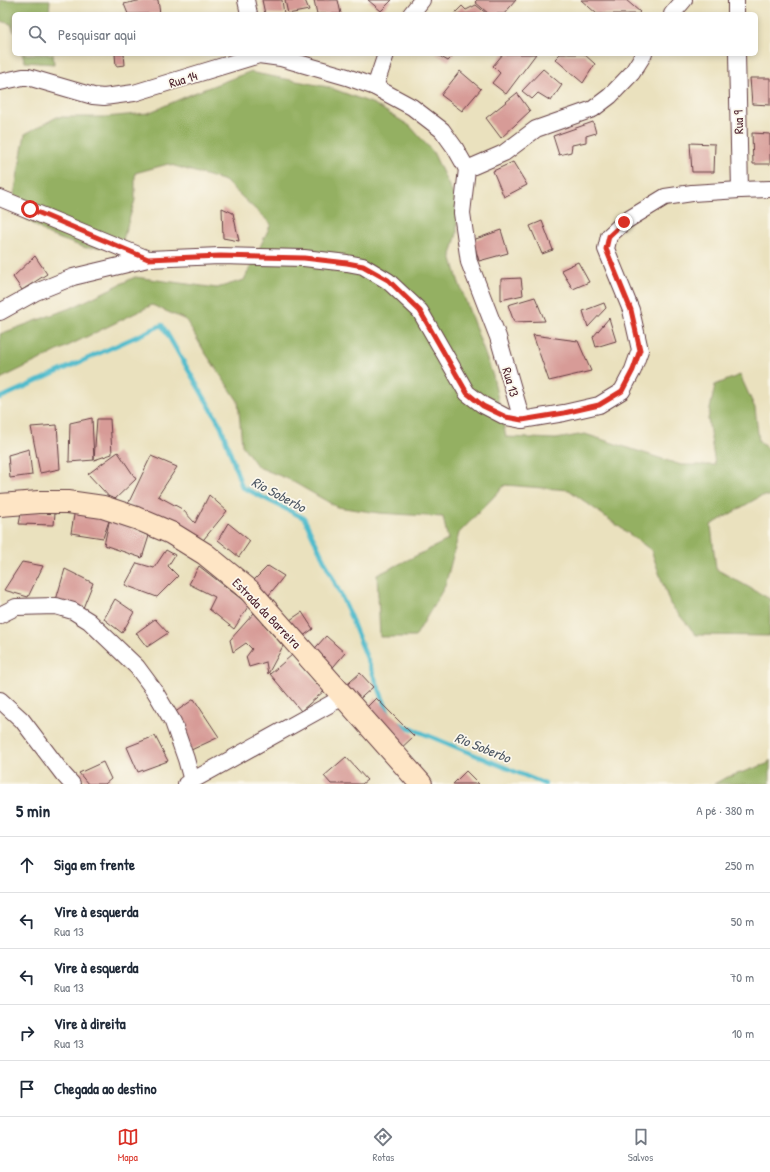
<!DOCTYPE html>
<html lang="pt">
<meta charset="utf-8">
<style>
:root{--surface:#fff;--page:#f6f6f7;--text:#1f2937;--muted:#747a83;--line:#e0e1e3;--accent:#d93025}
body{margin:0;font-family:"Patrick Hand",sans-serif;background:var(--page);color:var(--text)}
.stop{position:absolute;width:12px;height:12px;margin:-9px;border:3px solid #d93025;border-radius:50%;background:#fff}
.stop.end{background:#d93025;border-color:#fff;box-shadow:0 1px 4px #0008}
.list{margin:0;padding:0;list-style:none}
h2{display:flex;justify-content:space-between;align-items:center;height:52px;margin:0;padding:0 16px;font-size:17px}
h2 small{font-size:13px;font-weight:400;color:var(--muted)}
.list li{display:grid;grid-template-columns:26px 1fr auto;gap:12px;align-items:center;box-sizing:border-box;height:56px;padding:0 16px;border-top:1px solid var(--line)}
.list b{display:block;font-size:15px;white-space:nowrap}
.list p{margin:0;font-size:13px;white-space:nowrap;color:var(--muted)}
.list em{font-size:13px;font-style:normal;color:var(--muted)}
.icon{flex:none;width:22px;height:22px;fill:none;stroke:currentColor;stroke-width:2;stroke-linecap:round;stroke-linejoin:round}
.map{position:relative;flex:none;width:770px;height:784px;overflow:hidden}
.search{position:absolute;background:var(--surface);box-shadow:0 2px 6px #0003;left:12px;right:12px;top:12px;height:44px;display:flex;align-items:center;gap:10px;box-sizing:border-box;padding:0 14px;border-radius:6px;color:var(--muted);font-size:15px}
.sheet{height:332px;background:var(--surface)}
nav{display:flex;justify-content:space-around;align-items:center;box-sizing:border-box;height:56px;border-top:1px solid var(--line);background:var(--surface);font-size:11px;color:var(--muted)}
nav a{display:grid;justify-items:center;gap:2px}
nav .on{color:var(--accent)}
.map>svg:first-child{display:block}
.forest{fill:#94b062;stroke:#6f6846}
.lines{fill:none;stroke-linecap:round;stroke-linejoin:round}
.stream{stroke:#50bbcc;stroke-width:4.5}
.building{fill:#d79b97}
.street-casing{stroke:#623c41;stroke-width:18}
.secondary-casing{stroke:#623c41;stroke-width:24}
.street{stroke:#fff;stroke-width:16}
.secondary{stroke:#fee5c5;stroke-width:22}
.route{stroke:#d93025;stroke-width:5}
.labels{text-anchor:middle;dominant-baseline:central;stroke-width:3.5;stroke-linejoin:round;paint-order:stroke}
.street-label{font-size:13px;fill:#4a1f2b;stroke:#fbf7ec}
.water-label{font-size:14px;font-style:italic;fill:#4c5663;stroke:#fbf7ec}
</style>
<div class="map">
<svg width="770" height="784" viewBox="0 0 770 784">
<rect width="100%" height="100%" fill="#fbf7ec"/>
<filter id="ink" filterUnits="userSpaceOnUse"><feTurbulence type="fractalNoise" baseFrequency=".025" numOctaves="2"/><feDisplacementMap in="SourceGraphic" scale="8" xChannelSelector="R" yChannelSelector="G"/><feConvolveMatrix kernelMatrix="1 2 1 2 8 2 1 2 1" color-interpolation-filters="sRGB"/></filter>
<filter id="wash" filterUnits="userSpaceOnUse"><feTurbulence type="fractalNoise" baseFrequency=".012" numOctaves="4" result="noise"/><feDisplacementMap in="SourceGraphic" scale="16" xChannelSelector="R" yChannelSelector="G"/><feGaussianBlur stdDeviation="0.9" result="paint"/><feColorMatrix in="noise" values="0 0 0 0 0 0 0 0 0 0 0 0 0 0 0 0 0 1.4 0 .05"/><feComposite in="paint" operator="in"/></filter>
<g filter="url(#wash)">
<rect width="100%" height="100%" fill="#eae1be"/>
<!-- forest -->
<g class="forest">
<path d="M0 0H50L49 14H14V32L11 24 0 21Z"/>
<path d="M22 54H53L54 64 25 62Z"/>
<path d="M249 72 328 87 374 104 410 126 433 152 457 203V233L451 255 458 280 493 376 506 437 556 439 585 434 681 465H715L708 419 715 385 740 375 755 408 759 441 770 451V496H761L711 525 716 569 770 599V636L696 635 670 604 651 550 569 490 505 485 459 533 445 586 415 637H380L377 575 448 540 443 517 379 513 337 507 288 479 258 467 242 445 238 401 204 351 186 320 152 305 0 379V334L73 307 135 277 217 288 244 280 271 224 225 181 168 164 135 173V200L121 246 86 248 49 235 10 208 14 195 25 134 57 117H106L148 113 194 93Z"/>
<path d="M770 760V784H714L725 778 767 764Z"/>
</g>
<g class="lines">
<!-- stream -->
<g class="stream">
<path d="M0 398 162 325 221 426 242 487 304 518 347 608 389 714"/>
<path d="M398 723 545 784"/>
</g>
</g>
<g id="blocks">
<!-- building -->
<g class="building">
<path d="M142 0H158L160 14H128L124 4Z"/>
<path d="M262 0H282L284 14H265Z"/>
<path d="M285 0H305L309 10 288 14Z"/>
<path d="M314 0H338L341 14H317Z"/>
<path d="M368 0H392L381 11Z"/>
<path d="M477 0H516L504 14H489L475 2Z"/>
<path d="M581 0H626L640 12 638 14H597Z"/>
<path d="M476 5 487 14H454L462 6 466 10Z"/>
<path d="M115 54H124L125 65 116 66Z"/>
<path d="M436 54H455L448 61Z"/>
<path d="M503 54H536L506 94 492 83 500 73 493 66Z"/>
<path d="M560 54H584L595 64 583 83 555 59Z"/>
<path d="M543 69 562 85 551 101 538 93 532 99 522 91Z"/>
<path d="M460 71 481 89 462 111 441 95Z"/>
<path d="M750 78H770V105L752 104Z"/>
<path d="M517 93 530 111 501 138 486 118Z"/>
<path d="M593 122 596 133 586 136V142L572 145 571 152 559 155 553 136Z"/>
<path d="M752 133 770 134V164H753Z"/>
<path d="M690 143 715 144 714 172H692Z"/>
<path d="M513 162 527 185 504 197 493 171Z"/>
<path d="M222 208 233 213 239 241 223 238Z"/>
<path d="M542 221 553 250 542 254 530 226Z"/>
<path d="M501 230 508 253 479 261 473 240Z"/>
<path d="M35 256 47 274 22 290 13 277Z"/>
<path d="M578 262 589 282 573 289 561 270Z"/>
<path d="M521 278 523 295 501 300V279Z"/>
<path d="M535 297 545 321 514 322 508 305Z"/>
<path d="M604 303 606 308 588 327 583 311Z"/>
<path d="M609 318 616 341 596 347 593 337Z"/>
<path d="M533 335 578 341 591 371 549 381Z"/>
<path d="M92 418 94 460 69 462 70 423Z"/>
<path d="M97 419H110L112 454 94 460Z"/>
<path d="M57 425 60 469 40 473 31 427Z"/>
<path d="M29 449 32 475 10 478 8 455Z"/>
<path d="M118 452 136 479 113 501 88 474Z"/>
<path d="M151 456 177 467 158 496 182 509 195 523 209 495 227 511 199 545 128 504Z"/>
<path d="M76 503 110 518 149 536 142 558 104 545 110 518 103 538 71 533Z"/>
<path d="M22 509 55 513 54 525 19 524Z"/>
<path d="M228 523 250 541 239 557 218 540Z"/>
<path d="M166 550 175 555 168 566 178 576 157 597 125 585 137 563 154 568Z"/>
<path d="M22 562 43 566 28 597 4 590Z"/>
<path d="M199 566 249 605 234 629 209 609 215 597 189 584Z"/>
<path d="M268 566 284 576 265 600 250 584Z"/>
<path d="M65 569 93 583 83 608 56 600Z"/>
<path d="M115 599 134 612 122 633 104 619Z"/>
<path d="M302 612 313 629 299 639 287 622Z"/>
<path d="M254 613 283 646 268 674 266 662 249 667 246 657 252 649 246 643 233 652 230 640Z"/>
<path d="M155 619 168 633 147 647 136 633Z"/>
<path d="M326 636 345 653 329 672 309 655Z"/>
<path d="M292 655 324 691 301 711 270 674Z"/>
<path d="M360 673 373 687 354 704 341 690Z"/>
<path d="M376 698 414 736 397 752 360 714Z"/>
<path d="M194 699 219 737 189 751 174 713Z"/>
<path d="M155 736 168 761 138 772 127 747Z"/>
<path d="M346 757 367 780 362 784H331L324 776Z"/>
<path d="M103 762 111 779 105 784H88L79 773Z"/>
<path d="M466 771 479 784H453Z"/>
</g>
</g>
</g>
<g filter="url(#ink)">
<use href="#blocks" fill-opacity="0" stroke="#623c41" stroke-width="1"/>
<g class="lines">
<defs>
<g id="street">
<path d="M246 0 249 14"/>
<path d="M736 0V14"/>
<path d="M411 14 422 0"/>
<path d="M672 14 684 0"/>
<path d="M737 54 740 190"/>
<path d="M0 82 23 77H28L93 96 104 97 134 93 259 55 281 58 347 77 375 87 412 107 442 130 455 148 467 169 504 153 536 129 593 109 610 96 632 73 644 54"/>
<path d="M375 87 386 54"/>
<path d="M467 169 462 213 469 262 498 337 522 420 564 413 599 405 622 391 633 370 640 350 631 310 606 249 609 236 624 222 665 197 692 193 740 190 770 189"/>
<path d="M0 198 148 259"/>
<path d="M0 312 36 292 73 277 148 259 220 256 304 258 347 263 363 266 388 281 420 311 467 393 483 405 506 417 522 420"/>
<path d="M0 615 16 607 56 606 73 611 89 621 137 667 154 690 173 722 186 759 192 781"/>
<path d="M0 700 22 720 63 774 72 784"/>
<path d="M186 784 343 697"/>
</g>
<path id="secondary" d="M0 505 39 502H68L103 507 136 518 171 533 205 554 249 590 421 784"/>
</defs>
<!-- street casing -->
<use href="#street" class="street-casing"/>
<!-- secondary casing -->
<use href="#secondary" class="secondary-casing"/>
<!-- street -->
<use href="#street" class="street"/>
<!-- secondary -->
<use href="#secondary" class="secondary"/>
</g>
</g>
<g class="lines" filter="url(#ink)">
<!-- route -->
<path class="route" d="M30 209 148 259 220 256 304 258 347 263 363 266 388 280 420 311 467 393 483 406 506 417 522 420 564 413 599 405 622 391 633 370 640 350 631 310 606 249 609 236 624 222"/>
</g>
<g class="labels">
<!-- street labels -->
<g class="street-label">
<text transform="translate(183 79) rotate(-17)">Rua 14</text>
<text transform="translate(738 122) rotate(-91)">Rua 9</text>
<text transform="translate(511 382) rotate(74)">Rua 13</text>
<text transform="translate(267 613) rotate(46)">Estrada da Barreira</text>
</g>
<!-- water labels -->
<g class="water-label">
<text transform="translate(279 494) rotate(28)">Rio Soberbo</text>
<text transform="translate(483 747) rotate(22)">Rio Soberbo</text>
</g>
</g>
</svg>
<div class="stop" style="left:30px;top:209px"></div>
<div class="stop end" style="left:624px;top:222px"></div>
<div class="search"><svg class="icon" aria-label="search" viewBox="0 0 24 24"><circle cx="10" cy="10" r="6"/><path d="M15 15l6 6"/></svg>Pesquisar aqui</div>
</div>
<section class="sheet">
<h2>5 min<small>A pé · 380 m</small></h2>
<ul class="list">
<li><svg class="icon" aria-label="ahead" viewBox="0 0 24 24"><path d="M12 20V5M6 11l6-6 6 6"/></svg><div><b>Siga em frente</b></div><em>250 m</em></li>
<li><svg class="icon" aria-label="left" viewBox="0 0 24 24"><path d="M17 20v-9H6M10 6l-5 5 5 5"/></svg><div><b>Vire à esquerda</b><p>Rua 13</p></div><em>50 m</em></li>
<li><svg class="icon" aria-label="left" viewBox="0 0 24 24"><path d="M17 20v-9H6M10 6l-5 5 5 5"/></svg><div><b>Vire à esquerda</b><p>Rua 13</p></div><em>70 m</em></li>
<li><svg class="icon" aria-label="right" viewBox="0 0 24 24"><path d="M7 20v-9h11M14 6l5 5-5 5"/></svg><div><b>Vire à direita</b><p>Rua 13</p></div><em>10 m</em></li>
<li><svg class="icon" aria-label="arrive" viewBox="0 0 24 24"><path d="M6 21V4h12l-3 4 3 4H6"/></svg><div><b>Chegada ao destino</b></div></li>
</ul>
</section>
<nav>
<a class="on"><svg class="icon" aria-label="map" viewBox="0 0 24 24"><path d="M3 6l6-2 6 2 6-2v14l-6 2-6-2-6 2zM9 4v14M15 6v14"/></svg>Mapa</a>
<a><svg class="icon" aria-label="directions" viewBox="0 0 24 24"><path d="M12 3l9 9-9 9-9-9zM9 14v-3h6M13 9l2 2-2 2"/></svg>Rotas</a>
<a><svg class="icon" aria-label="saved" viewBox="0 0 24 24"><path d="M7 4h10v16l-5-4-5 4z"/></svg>Salvos</a>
</nav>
